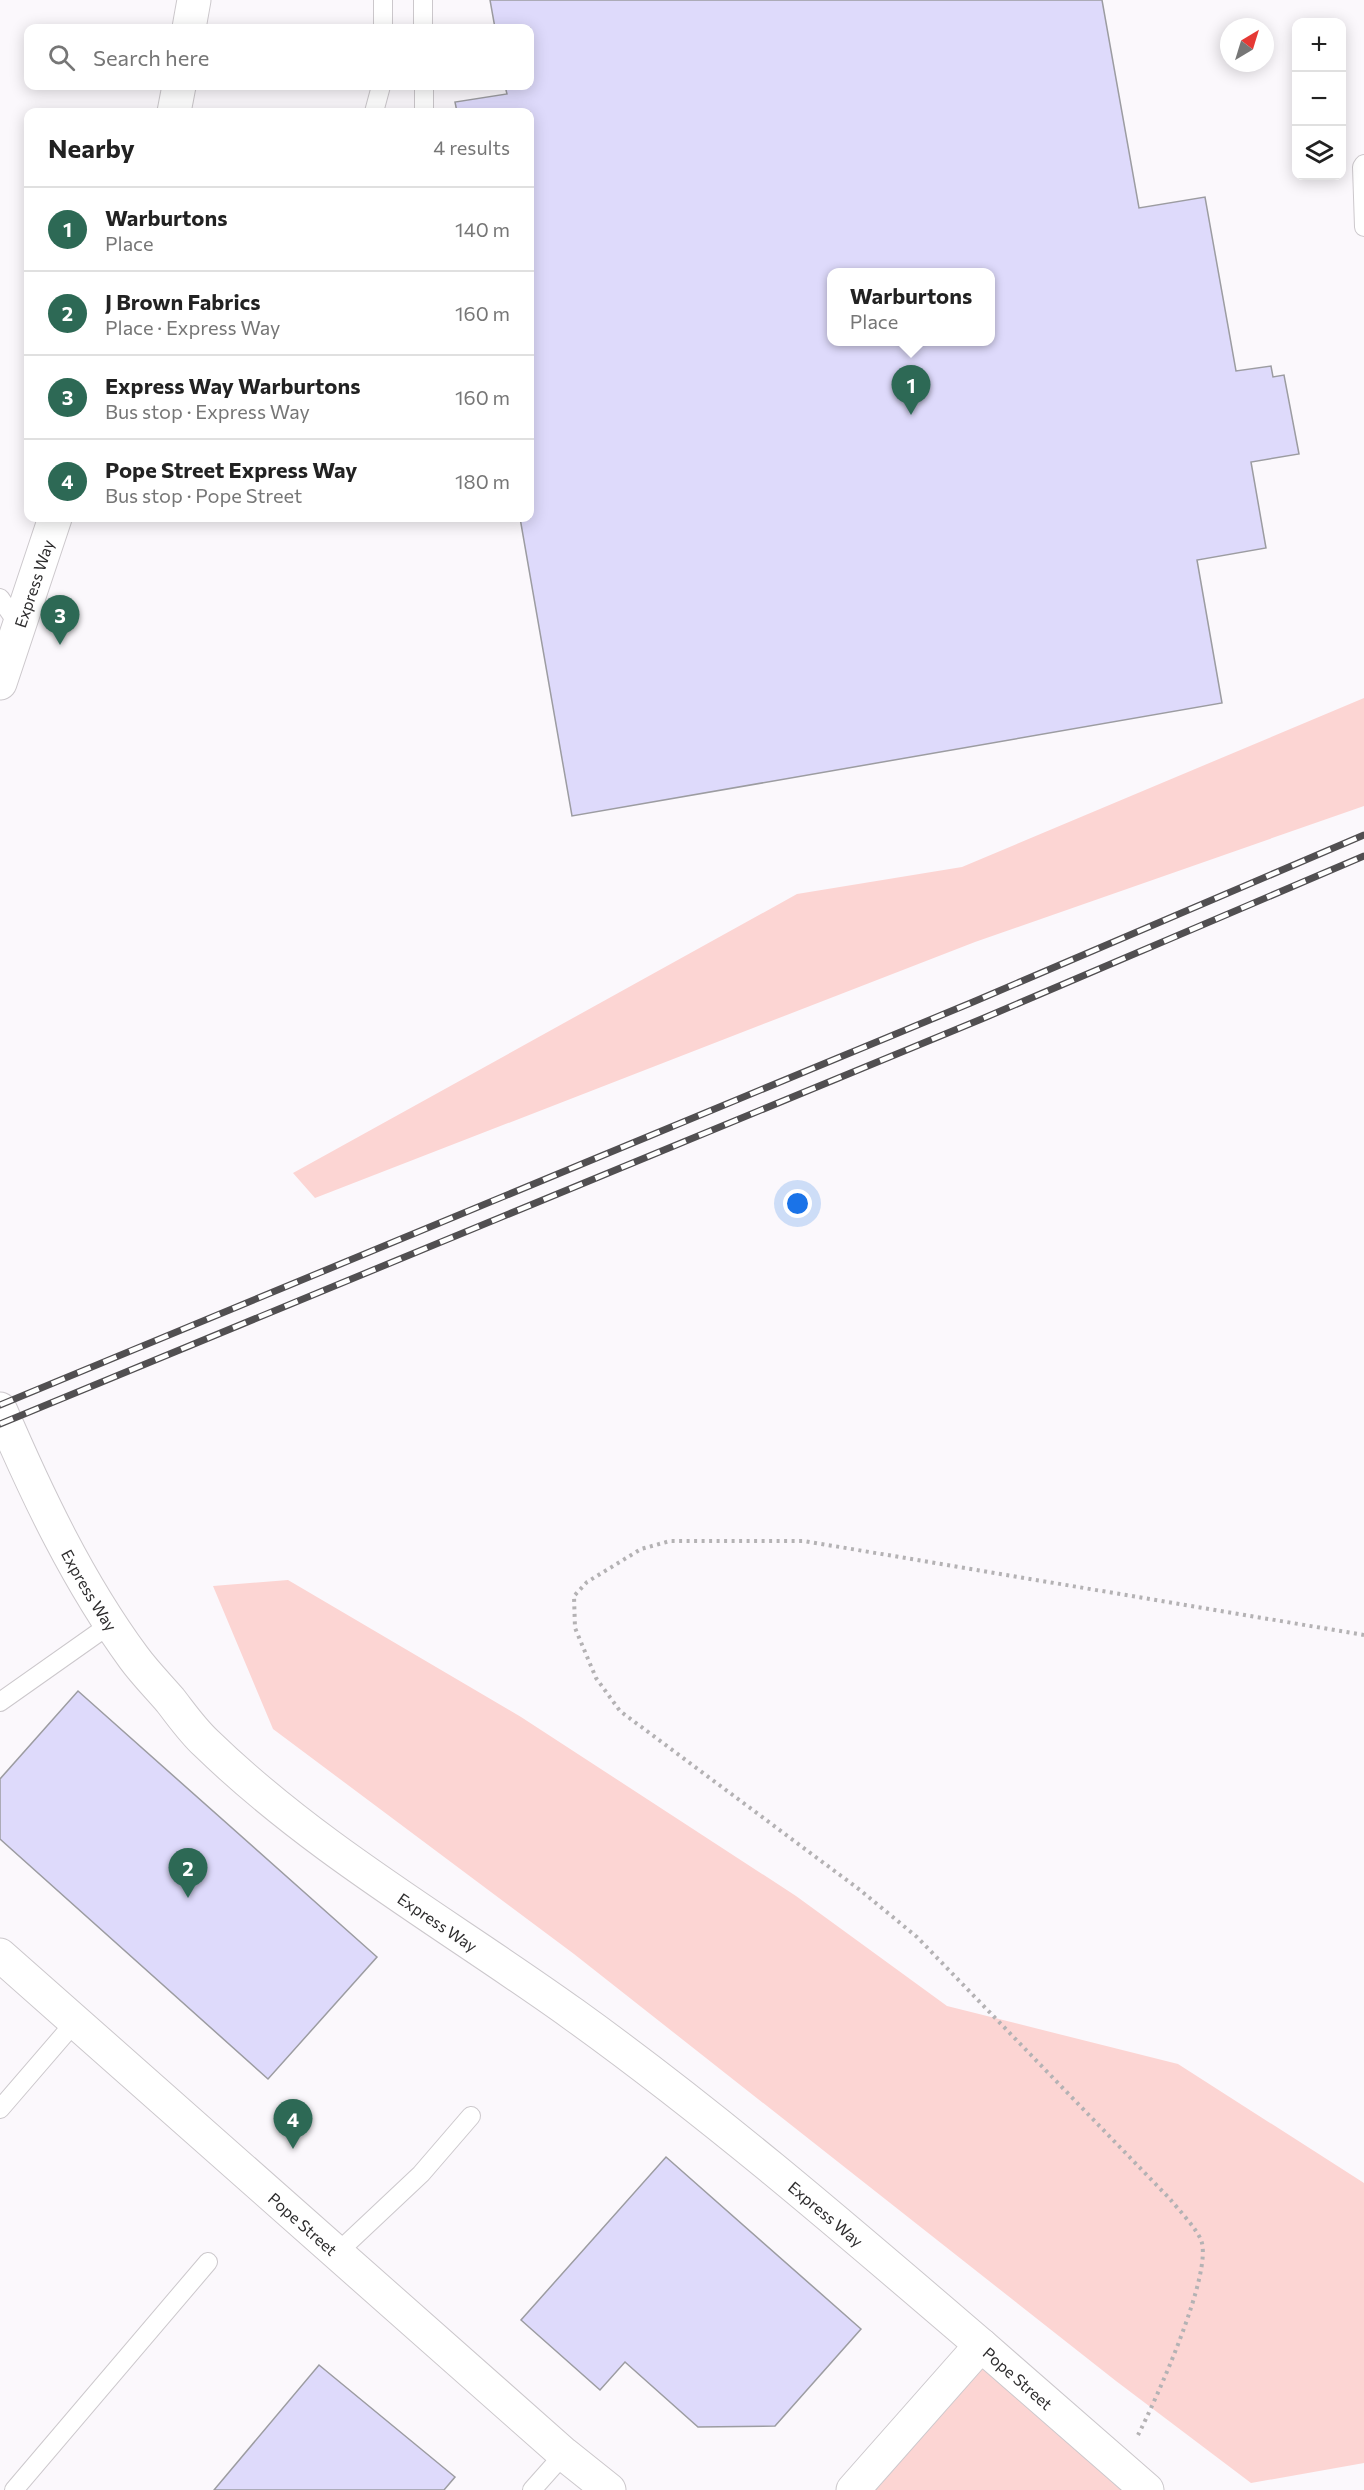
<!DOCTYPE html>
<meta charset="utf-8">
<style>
:root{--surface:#fff;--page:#f6f6f6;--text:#222;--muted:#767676;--line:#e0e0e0;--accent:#2d6955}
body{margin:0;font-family:Commissioner,sans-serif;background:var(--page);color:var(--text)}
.controls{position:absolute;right:18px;top:18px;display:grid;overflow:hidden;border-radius:12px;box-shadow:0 3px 15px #0003}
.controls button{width:54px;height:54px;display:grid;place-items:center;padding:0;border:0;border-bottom:2px solid var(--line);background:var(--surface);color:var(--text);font:30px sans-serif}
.compass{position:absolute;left:1220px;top:18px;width:54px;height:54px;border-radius:50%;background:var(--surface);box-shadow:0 3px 15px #0003;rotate:38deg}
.you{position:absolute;left:798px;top:1204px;width:21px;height:21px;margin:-15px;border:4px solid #fff;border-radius:50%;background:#1a73e8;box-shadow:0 0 0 9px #1a73e833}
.badge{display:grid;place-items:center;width:39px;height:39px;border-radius:50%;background:var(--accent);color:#fff;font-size:20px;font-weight:700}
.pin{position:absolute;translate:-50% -50px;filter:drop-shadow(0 2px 3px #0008)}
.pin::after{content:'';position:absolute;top:32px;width:21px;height:18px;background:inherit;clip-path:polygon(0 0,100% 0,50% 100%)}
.popup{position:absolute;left:827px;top:268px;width:168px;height:78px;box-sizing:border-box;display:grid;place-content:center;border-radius:12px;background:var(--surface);filter:drop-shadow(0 2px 4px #0005);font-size:20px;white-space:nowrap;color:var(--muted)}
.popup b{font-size:22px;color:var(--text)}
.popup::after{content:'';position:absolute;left:50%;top:100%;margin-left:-12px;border:12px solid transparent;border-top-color:var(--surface)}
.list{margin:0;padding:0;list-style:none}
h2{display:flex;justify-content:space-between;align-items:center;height:78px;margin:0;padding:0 24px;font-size:26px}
h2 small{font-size:20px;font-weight:400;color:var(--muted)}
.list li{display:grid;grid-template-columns:39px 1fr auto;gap:18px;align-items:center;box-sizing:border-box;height:84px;padding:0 24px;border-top:2px solid var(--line)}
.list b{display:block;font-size:22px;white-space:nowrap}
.list p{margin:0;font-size:20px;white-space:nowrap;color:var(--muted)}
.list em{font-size:20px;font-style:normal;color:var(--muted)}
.icon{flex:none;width:33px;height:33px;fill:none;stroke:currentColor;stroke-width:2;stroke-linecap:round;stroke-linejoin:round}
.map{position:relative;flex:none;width:1364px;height:2490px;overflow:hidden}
.search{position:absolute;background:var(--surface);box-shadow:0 3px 15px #0003;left:24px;top:24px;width:510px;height:66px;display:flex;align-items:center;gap:15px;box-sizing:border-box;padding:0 21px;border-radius:12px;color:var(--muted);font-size:22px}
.panel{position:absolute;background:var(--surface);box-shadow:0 3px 15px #0003;left:24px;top:108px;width:510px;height:414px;border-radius:12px}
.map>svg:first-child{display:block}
.green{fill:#fcd5d3}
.building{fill:#dedafb;stroke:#9c9ca1;stroke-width:1.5;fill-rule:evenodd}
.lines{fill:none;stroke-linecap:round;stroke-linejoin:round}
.lane-casing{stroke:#ccc8cc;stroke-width:20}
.street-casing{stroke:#ccc8cc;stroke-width:35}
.secondary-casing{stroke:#ccc8cc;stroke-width:35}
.path{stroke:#b4b2b4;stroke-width:4;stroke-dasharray:3 4.5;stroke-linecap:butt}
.lane{stroke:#fff;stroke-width:18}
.street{stroke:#fff;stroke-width:33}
.secondary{stroke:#fff;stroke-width:33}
.rail-casing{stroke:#514f51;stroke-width:7}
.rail{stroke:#fff;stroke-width:4.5;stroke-dasharray:14;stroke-linecap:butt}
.labels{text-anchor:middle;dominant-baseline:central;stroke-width:5;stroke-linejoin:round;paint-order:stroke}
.street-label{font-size:16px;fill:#2d2c2d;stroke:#fff}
</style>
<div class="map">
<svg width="1364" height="2490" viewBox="0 0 1364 2490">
<rect width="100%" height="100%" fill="#fbf8fc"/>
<!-- green -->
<g class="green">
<path d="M1364 698V806L975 942 315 1198 293 1173 797 894 962 867Z"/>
<path d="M288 1580 521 1717 796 1896 947 2006 1178 2064 1364 2183V2463L1251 2483 1116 2381 574 1954 273 1729 213 1586Z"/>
<path d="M981 2345 1147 2490H853Z"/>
</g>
<!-- building -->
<g class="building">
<path d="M490 0H1102L1139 208 1205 197 1236 371 1271 366 1273 377 1284 375 1299 454 1251 462 1266 548 1197 560 1222 703 572 816 520 518H530V112H457L455 102 507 94 505 86H530V28H495ZM832 272H990V342H832Z"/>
<path d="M78 1691 377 1957 268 2079 0 1839V1779Z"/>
<path d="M666 2157 861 2329 775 2426 698 2427 625 2362 600 2390 521 2320Z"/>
<path d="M319 2365 455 2477 444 2490H214Z"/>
</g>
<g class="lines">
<defs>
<g id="lane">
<path d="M383 0V28"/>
<path d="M423 0V28"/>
<path d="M424 86V112"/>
<path d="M374 112 381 86"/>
<path d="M1364 164 1362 167 1364 227"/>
<path d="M0 598 18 624"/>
<path d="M0 1702 112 1623"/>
<path d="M0 2109 75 2022"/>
<path d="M337 2253 421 2174 471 2116"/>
<path d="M14 2490 208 2262"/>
<path d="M532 2490 564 2454"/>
</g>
<g id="street">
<path d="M189 28 194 0"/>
<path d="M174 112 179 86"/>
<path id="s1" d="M0 683 55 518"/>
<path id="s2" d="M0 1409C37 1495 78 1582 134 1658 145 1673 158 1686 170 1700 181 1714 192 1730 206 1743 315 1849 449 1925 573 2014 715 2116 848 2231 981 2345"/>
</g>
<g id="secondary">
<path id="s3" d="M0 1955 564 2454 609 2490"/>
<path id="s4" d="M853 2490 981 2345 1147 2490"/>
</g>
</defs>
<!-- lane casing -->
<use href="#lane" class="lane-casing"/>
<!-- street casing -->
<use href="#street" class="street-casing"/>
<!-- secondary casing -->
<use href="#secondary" class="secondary-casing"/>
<!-- path -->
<path class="path" d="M1138 2435C1155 2402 1214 2272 1201 2240 1196 2228 1179 2210 1170 2199L917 1937 860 1890 620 1711 596 1678 575 1628 574 1596 587 1582 641 1549 670 1541H804L1364 1635"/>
<!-- lane -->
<use href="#lane" class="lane"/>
<!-- street -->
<use href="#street" class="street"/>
<!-- secondary -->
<use href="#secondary" class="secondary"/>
<defs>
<g id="rail">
<path d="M0 1405 973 1002 1364 835"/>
<path d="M0 1424 984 1018 1364 856"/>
</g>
</defs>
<!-- rail casing -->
<use href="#rail" class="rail-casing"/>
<!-- rail -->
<use href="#rail" class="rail"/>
</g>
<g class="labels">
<!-- street labels -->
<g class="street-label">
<text stroke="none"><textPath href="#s1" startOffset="105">Express Way</textPath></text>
<text stroke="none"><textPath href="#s2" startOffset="202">Express Way</textPath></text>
<text stroke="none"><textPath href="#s2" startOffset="688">Express Way</textPath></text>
<text stroke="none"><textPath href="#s2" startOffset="1174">Express Way</textPath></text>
<text stroke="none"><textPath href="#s3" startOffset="405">Pope Street</textPath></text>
<text stroke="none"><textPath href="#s4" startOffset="243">Pope Street</textPath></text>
</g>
</g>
</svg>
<div class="controls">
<button>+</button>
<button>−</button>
<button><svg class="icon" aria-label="layers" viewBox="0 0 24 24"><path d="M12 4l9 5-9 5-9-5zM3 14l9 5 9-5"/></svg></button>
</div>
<svg class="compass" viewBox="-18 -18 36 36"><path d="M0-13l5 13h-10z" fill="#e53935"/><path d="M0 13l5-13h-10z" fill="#767676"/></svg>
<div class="you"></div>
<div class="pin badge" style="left:911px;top:415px">1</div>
<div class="popup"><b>Warburtons</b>Place</div>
<div class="pin badge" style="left:188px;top:1898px">2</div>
<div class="pin badge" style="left:60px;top:645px">3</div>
<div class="pin badge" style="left:293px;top:2149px">4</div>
<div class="search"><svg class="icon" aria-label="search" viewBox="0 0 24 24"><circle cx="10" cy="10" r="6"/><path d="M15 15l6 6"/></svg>Search here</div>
<section class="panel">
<h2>Nearby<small>4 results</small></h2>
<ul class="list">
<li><span class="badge">1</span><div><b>Warburtons</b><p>Place</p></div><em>140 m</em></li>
<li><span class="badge">2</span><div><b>J Brown Fabrics</b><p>Place · Express Way</p></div><em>160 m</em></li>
<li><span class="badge">3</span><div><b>Express Way Warburtons</b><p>Bus stop · Express Way</p></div><em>160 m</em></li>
<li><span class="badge">4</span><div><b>Pope Street Express Way</b><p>Bus stop · Pope Street</p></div><em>180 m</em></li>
</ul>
</section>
</div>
